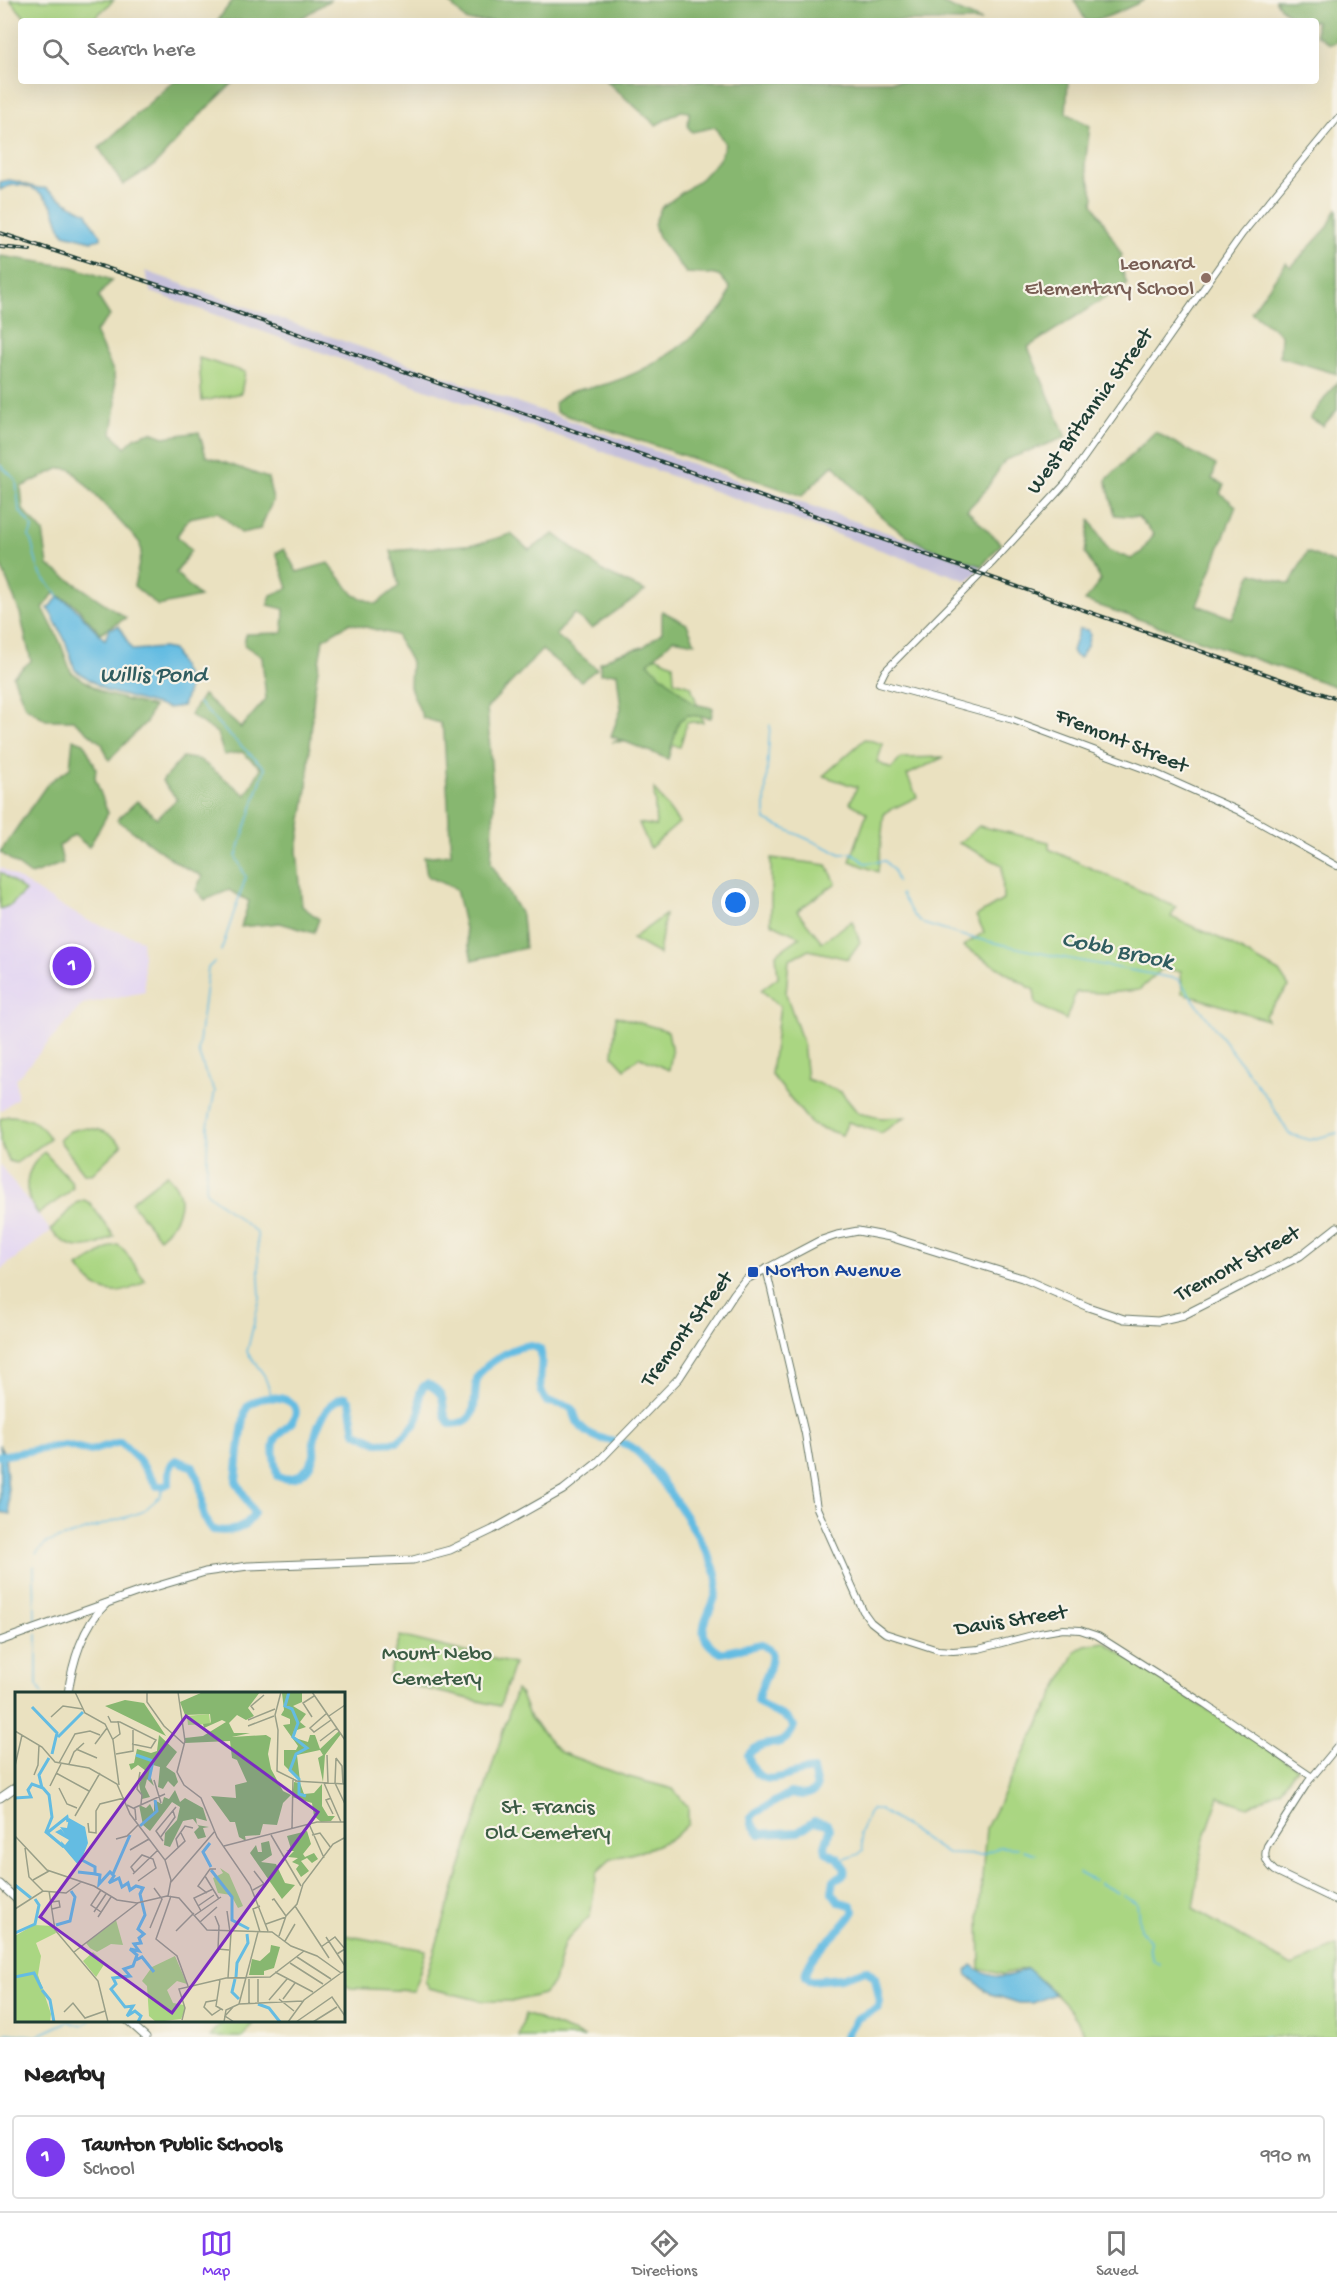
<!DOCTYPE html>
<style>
:root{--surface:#fff;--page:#f2f2f2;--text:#222;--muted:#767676;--line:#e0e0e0;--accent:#7c3aed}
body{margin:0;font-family:"Gochi Hand",sans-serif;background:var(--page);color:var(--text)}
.you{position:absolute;left:736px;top:903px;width:21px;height:21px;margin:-15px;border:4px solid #fff;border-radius:50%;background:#1a73e8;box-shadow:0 0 0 9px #1a73e833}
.badge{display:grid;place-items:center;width:39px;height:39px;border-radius:50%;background:var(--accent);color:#fff;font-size:20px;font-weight:700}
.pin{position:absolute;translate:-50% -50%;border:3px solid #fff;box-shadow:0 2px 6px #0006}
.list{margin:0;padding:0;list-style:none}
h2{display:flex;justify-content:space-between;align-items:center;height:78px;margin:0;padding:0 24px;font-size:26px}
h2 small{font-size:20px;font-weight:400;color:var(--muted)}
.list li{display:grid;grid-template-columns:39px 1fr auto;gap:18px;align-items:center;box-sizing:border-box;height:84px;margin:0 12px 12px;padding:0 12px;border:2px solid var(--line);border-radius:6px}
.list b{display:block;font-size:22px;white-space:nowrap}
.list p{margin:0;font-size:20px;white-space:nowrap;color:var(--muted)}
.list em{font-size:20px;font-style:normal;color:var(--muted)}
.icon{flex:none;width:33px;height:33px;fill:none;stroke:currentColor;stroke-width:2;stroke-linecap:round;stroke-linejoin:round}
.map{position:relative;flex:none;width:1337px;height:2037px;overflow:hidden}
.search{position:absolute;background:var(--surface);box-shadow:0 6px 24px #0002;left:18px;right:18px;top:18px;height:66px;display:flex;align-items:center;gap:15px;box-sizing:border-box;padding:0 21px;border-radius:6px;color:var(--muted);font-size:22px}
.sheet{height:174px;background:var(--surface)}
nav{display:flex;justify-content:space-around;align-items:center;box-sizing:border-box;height:84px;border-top:2px solid var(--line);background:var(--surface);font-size:16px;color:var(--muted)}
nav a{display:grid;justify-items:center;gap:3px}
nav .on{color:var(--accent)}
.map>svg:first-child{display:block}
.built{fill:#e2d4f3}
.industrial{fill:#c5c0da}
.green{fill:#aad682;stroke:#648a5b;stroke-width:1.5}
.forest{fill:#87b770;stroke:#537a52;stroke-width:1.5}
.water{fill:#64bce2;stroke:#427c8b;stroke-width:1.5}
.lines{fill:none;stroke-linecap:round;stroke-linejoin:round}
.stream{stroke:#64bce2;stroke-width:1.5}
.river{stroke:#64bce2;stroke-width:8}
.tertiary-casing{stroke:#667665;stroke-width:8}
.secondary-casing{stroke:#667665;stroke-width:9}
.tertiary{stroke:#fff;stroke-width:6}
.secondary{stroke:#fff;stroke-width:7}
.rail-casing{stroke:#1f3d34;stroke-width:4}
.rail{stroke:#f7f3e8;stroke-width:1.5;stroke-dasharray:4.5;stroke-linecap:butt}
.education-dot{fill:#8d6e63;stroke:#f7f3e8;stroke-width:2}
.transit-dot{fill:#1a4fb4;stroke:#f7f3e8;stroke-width:2}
.labels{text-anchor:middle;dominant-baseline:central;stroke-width:4.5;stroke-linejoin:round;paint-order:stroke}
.education-label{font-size:22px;fill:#785e54;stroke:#f7f3e8;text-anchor:end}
.street-label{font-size:22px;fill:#1f3d34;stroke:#f7f3e8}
.transit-label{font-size:22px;fill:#164399;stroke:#f7f3e8;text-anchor:start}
.park-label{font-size:22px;fill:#3b5c44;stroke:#f7f3e8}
.water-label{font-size:24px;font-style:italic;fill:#305d60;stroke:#f7f3e8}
.inset-river{fill:none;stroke:#64bce2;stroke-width:3}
.inset-road{fill:none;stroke:#999f88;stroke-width:1.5}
.view{fill:#7b2cbf;fill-opacity:0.15;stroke:#7b2cbf;stroke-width:3}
.inset-edge{fill:none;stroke:#1f3d34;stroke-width:3}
</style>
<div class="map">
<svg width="1337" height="2037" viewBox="0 0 1337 2037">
<rect width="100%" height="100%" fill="#f7f3e8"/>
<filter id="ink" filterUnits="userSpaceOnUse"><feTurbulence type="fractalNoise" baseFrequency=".0167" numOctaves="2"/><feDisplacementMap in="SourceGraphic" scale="12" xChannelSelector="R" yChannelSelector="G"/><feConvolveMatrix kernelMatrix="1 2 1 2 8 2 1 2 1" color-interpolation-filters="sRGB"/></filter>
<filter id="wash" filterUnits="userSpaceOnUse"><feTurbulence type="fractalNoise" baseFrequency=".008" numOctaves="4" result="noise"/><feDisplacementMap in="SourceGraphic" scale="24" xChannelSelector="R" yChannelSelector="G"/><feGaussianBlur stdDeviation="1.35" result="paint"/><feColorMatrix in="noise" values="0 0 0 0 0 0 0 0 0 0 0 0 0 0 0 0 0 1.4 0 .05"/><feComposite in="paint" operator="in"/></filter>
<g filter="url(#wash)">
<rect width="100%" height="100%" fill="#eae1c0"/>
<!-- built -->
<g class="built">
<path d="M0 867 56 903 89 921 142 940 145 992 83 1004 16 1079 17 1098 0 1111Z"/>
<path d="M0 1165 51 1231 0 1270Z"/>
</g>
<!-- industrial -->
<path class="industrial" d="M145 271 982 566 968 581 151 292Z"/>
<!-- green -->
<g class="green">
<path d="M10 0H114L91 21H28Z"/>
<path d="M199 358 245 372 241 393 202 401Z"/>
<path d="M648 653 673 664 674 681 691 686 703 722H687L680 747 654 742H612L653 733 636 713Z"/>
<path d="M865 739 883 744 877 762 891 769 901 758 944 757 907 775 917 797 884 813 878 872 850 861 867 813 850 803 857 787 823 776Z"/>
<path d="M654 789 679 823 650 848 639 823 656 826Z"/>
<path d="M979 826 1049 842V849L1176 907 1171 917 1221 939 1279 972 1289 987 1265 1015 1267 1020 1182 993 1181 971 1162 969 1139 990 1106 993 1076 992 1066 1020 1036 1004 1034 990 963 946 984 932 976 916 1003 900 1002 865 959 843Z"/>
<path d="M771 858 827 865 836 883 797 911 822 942 852 921 860 942 848 959 809 950 789 959 786 994 803 1043 807 1079 841 1092 858 1113 881 1118 905 1117 881 1133 848 1122 842 1135 812 1125 771 1074 780 1006 761 990 778 977 776 954 800 937 771 923Z"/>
<path d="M0 872 25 891 11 905 0 909Z"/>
<path d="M665 915 659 954 632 939Z"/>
<path d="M616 1016 668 1031 672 1052 669 1070 639 1057 625 1069 613 1056Z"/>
<path d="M8 1116C27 1116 41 1122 50 1139L19 1161 16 1163 9 1161 0 1141V1119Z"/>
<path d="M82 1128C100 1128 110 1132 122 1145L92 1174 84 1173 59 1140 70 1131Z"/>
<path d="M44 1152 71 1181 73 1187 68 1193 38 1214C21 1192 24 1170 44 1152Z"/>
<path d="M167 1174C169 1178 174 1182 176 1186 187 1205 174 1226 159 1238L131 1202Z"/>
<path d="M84 1200 90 1203 114 1236C91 1251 70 1253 51 1230L76 1203Z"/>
<path d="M118 1245 125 1251 145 1281C117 1300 96 1294 78 1267L112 1246Z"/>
<path d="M400 1636 514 1664 500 1706 392 1681 389 1675Z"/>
<path d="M1104 1642 1297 1768 1280 1790 1248 1807 1219 1797 1203 1842 1193 1909 1292 1966 1337 1946V2037H1086C1074 2007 1050 1989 1027 1968L1002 1974 980 1969 979 1915 986 1828 1076 1651 1085 1645Z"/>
<path d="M516 1690 521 1695 530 1718 560 1752 625 1776 673 1789 688 1807V1824L673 1838 645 1850 611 1859 597 1872 590 1916 564 1943 554 1982 543 1994 515 2001H482L429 1988 425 1981Z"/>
<path d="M344 1935 426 1950 414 1991 351 1988 344 1985Z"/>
<path d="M525 2014 585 2037H519Z"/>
<path d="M223 2021V2020L254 2021 244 2037H210Z"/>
</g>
<!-- forest -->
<g class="forest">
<path d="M233 0H330L297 21H217Z"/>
<path d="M447 0H935L982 21H467Z"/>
<path d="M1074 0H1145C1128 7 1104 21 1086 21Z"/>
<path d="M1275 0H1337V42L1330 44 1316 34V21C1298 21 1285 16 1275 0Z"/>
<path d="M174 81H235L200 115 155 165 123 185 99 148Z"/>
<path d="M606 81H1068L1066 113 1090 126 1085 165 1094 197 1093 203 1122 255 1119 261 1127 284 1028 347 1066 437 1005 460 985 491 967 510 1001 544 982 566C965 560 946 555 929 547 889 531 860 497 834 464L802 496 556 412 555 403C575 384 586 391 610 383 649 370 682 349 711 319 715 315 721 311 724 306 727 301 728 294 730 288L719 275 686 273 658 237 654 224 661 208 702 178 720 158 725 144 715 127 692 132 688 127 689 112 681 111 656 125Z"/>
<path d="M1337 208V374L1280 357 1281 334 1251 312 1286 263 1291 267 1327 228Z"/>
<path d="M0 256 73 267 112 280 98 297 110 316 95 332 114 373 116 405 112 433 125 447 136 437 151 432 164 437 199 432 206 456 268 478 273 500 260 529 241 533 218 512 189 518 177 536 191 550 176 573 200 597 158 606 134 586 141 554 140 543 71 469 60 468 21 487 23 510 43 532 48 565 126 618 100 633 74 604 54 593 43 608 60 642 71 672 105 694 153 707 146 722 109 760 102 744 73 720H46L25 706 13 676 31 661 20 613 0 563Z"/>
<path d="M1337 382V410L1323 426 1310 418Z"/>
<path d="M1155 432 1216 465 1212 479 1224 485 1220 493 1236 506 1197 605 1232 618 1252 573 1290 584 1307 552 1337 564V687L1085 601 1101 580 1085 553 1090 520 1108 550 1131 559 1141 553 1154 534 1138 517 1115 515 1106 480Z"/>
<path d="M511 534 529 550 554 534 606 573 645 591 592 628 574 614 556 635 597 669 581 681 542 650 487 708 494 805 491 863 522 916 525 948 472 960 456 889 427 876 424 857 451 854 444 734 440 723 423 718 410 687 411 662 396 635 350 623 323 639 314 693 307 789 297 850 302 906 319 919 314 933 280 923 241 927 249 901 229 890 205 900 196 890 202 876 179 864 117 820 137 801 157 818 177 799 162 781 183 757 200 760 246 795 261 768 242 752 224 755 217 733 190 715 203 695 241 728 266 699 262 657 244 645 246 634 283 633 284 609 268 605 271 595 288 588 276 553 284 549 297 572 328 563 354 595 376 604 399 586 391 551 477 544Z"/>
<path d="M662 611 687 624 695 643 673 639 648 663 694 704 713 708 711 718 688 715 679 721 668 759 611 736 621 709 617 673 600 674V663L616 654 643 647 662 632Z"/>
<path d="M73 739 84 743 96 768 95 778 108 813 89 847 74 835 59 846 63 863 31 875 0 852 48 783 70 768Z"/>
</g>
<!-- water -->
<g class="water">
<path d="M9 180C21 181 35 190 45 188L71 205 87 213 93 225 101 235V239L92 241 64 234C58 226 57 216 53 208 43 189 19 178 0 190V182Z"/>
<path d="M59 597 72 605 105 640 109 629 119 626 132 650 163 648 173 650 190 684 183 706 168 708 107 691 75 670 65 640 48 608Z"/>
<path d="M1079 629 1088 630 1090 635 1087 646 1080 658 1075 656 1072 651Z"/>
<path d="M0 1446 5 1455 10 1514 0 1512Z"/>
<path d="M972 1965C990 1980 1006 1980 1027 1968L1055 1994 1033 2003H1019L991 1994 967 1975 966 1971Z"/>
</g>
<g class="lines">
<!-- stream -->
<g class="stream">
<path d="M0 465 16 480 19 510 33 528 29 536C35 549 34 562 41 574 46 583 55 588 59 598"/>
<path d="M198 702 227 733 265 768 236 857 246 877 221 951"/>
<path d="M770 725 765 804V820L841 854 853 853 865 863 885 861 893 870 897 881"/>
<path d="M901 894 913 915 924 924 960 935 1054 956 1178 979 1270 1102 1289 1134 1310 1140 1337 1133"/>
<path d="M214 962 208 968 198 1051 205 1072 215 1091 208 1126 206 1192 257 1233 260 1298 247 1352 264 1375 273 1399"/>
<path d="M36 1554 46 1543 142 1512 161 1496 163 1486"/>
<path d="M34 1566 35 1623"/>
<path d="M37 1634V1685L43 1694"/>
<path d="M1023 1850 1036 1854"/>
<path d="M840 1861 859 1854 863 1850 860 1834 868 1814 872 1809H879L947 1854 981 1855 1000 1847 1018 1848"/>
<path d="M1079 1873 1094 1881"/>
<path d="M1099 1883 1118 1893"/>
<path d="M1123 1895 1137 1903 1140 1929 1150 1941 1149 1948 1154 1961 1160 1964"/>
<path d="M2 2037 7 2033 37 2036 69 2021C78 2026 82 2027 91 2020"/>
<path d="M1262 2037H1268"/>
</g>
<!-- river -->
<path class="river" d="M0 1456 65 1445 90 1451 120 1442 139 1460 157 1486H163L169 1483C169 1473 168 1466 176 1460L193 1467C196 1474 200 1482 201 1490 205 1511 197 1510 213 1530 231 1532 245 1531 254 1513L236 1481 239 1450 245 1412C249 1394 290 1393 295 1408 300 1421 282 1429 276 1438 270 1448 276 1465 277 1476 293 1484 309 1472 314 1456 315 1451 313 1446 314 1442 316 1426 328 1399 346 1397L350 1402 355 1432 378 1443 397 1442C406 1434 415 1427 419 1415 423 1403 414 1392 427 1384 453 1396 436 1408 450 1424 482 1424 472 1400 477 1379 481 1366 513 1347 526 1346 530 1345 535 1347 540 1349 546 1368 533 1382 547 1402 588 1406 564 1415 587 1432 598 1441 617 1439 630 1446 649 1456 711 1551 716 1574 725 1609 680 1630 721 1653L762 1644 772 1652C772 1674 759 1683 758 1701 769 1714 783 1711 794 1726 784 1754 764 1735 748 1755 759 1797 785 1771 813 1770L817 1788C810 1797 800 1795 790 1793L755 1813 751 1818 752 1824 760 1834 798 1832 814 1821 827 1824 830 1829 825 1846 826 1852 838 1858 845 1868 844 1874 834 1880 832 1892 839 1902 851 1905 854 1911C841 1935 808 1950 805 1977L809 1981 841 1978 866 1970 875 1978 880 2002 878 2008 856 2019 845 2037"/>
</g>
</g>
<g filter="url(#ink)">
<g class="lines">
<defs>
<g id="tertiary">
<path d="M1337 119 1242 234 1066 483 992 563 885 671 879 683 1013 720 1150 771 1237 810 1337 866"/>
<path d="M766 1268 805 1434 817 1508 863 1611 871 1622 885 1633 938 1650 953 1651 979 1649 1040 1633 1063 1629 1080 1630 1098 1636 1205 1704 1312 1777"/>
<path d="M1337 1747 1308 1782 1267 1846C1263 1857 1266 1863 1275 1871L1337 1901"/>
</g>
<g id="secondary">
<path d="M0 1641 138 1592 205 1572 248 1566 413 1560 450 1550 492 1530 563 1490 597 1463 679 1378 734 1294 745 1280 819 1241 837 1235 858 1231 890 1237 1022 1278 1088 1307 1124 1319 1158 1321 1184 1315 1300 1256 1337 1227"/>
<path d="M68 1694C72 1663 83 1625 106 1604"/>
<path d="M0 1798 16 1787"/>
<path d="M0 1884 16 1899"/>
<path d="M127 2020 146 2037"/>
</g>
</defs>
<!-- tertiary casing -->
<use href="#tertiary" class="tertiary-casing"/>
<!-- secondary casing -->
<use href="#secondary" class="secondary-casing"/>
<!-- tertiary -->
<use href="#tertiary" class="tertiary"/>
<!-- secondary -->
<use href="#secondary" class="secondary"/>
<defs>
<g id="rail">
<path d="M0 233 173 290 1337 699"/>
<path d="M0 247 30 250"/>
</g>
</defs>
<!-- rail casing -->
<use href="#rail" class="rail-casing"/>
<!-- rail -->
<use href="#rail" class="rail"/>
</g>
</g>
<!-- markers -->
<circle class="education-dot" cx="1206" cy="278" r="6"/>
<rect class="transit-dot" x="747" y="1266" width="12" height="12" rx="3"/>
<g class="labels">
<!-- education labels -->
<g class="education-label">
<text x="1194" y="265">Leonard<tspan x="1194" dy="25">Elementary School</tspan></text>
</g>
<!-- street labels -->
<g class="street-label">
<text transform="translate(1091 412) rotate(-54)">West Britannia Street</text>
<text transform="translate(1121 742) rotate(22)">Fremont Street</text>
<text transform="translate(1238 1265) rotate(-28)">Tremont Street</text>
<text transform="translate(688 1330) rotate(-53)">Tremont Street</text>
<text transform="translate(1011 1622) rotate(-9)">Davis Street</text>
</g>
<!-- transit labels -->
<g class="transit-label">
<text x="765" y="1272">Norton Avenue</text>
</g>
<!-- park labels -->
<g class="park-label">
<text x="437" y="1655">Mount Nebo<tspan x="437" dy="25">Cemetery</tspan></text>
<text x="548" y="1809">St. Francis<tspan x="548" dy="25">Old Cemetery</tspan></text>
</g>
<!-- water labels -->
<g class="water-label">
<text x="153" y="676">Willis Pond</text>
<text transform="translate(1117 952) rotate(12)">Cobb Brook</text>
</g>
</g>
<!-- overview -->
<g transform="translate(15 1692)">
<rect width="330" height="330" fill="#eae1c0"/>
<path d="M185 3 201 28 194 32 173 33 172 24 194 22 195 30 199 27ZM205 176 214 182 228 214 223 216 216 203 203 201 198 186 208 181ZM101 228 108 253 96 252 82 260 75 256 71 251ZM19 233 38 234 41 241 21 251 26 264 23 283 36 322 35 330H0V244ZM78 260 90 271 81 285 68 269ZM160 264 172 292 162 289 152 298 158 311 169 313 170 318 166 327 141 330 134 324 132 294 127 289 137 275Z" fill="#aad682"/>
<path d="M188 0H245L233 16 239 24 231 28 222 23 214 31 219 41H235L217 45 251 43 256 46 253 62 256 77 268 99 276 103 268 111 262 133 248 132 245 143 230 144 231 149 224 145 220 130H215L196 104 221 106 220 93 232 90 222 68 217 66 215 49 170 51V46L188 44 211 30 207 28 189 36 188 32 196 31 195 22 170 23 165 10ZM287 0V10L278 14 291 22 285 30 291 35 279 39 277 45 293 50 295 43H300L305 57 324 39 326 42 310 63 308 90 303 66 308 63 305 58 282 63 285 89 269 73V58H281L283 54 268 33 275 32V27L266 23 269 18 267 1ZM110 8 129 11 151 44 90 14ZM144 43 162 60 151 75 160 81 163 90 159 95 153 89 148 97 143 95 145 75 138 73 135 83 139 94 132 87 130 95 135 105 127 107 124 92 131 79 123 73 116 78 114 72 119 71 122 57 136 61 142 59ZM279 90 285 91 289 102 299 101 307 92V114L313 124H320L316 129 306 130 299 124 297 111 277 105ZM160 98 165 110 170 106 188 116 192 129 181 126 182 133 194 135 188 136 191 145 183 147 179 140 184 135 178 127 168 129 155 155 149 153 150 141 162 128 165 115 157 110 135 139 128 133 124 113 131 116 135 112 139 120V108L147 112 149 105 154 107ZM292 139 296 152 288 162 290 165 299 161 303 167 297 171 292 166 286 169 294 179 286 185 281 177 284 173 277 170 283 166 273 165 279 159H271L276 157 272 144ZM254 149 257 163 246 170 261 172 270 191 280 193 267 207 235 161 241 153 243 160H247L246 151ZM256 253 265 255 259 276 249 279V283H234L237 267 245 269 255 260Z" fill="#87b770"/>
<path d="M54 126 70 135 73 151 64 174 47 154 46 149 50 153 54 148 40 140 46 137 50 142 45 135 52 136Z" fill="#64bce2"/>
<path class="inset-river" d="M274 0 270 14 277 17 283 31 278 45 292 56 281 62 275 78 284 87V102L291 104M17 15 42 41 37 62M43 45 68 20M121 63 138 69 134 88M27 96 24 83 34 66M0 106 16 105 13 98 17 92 28 96 34 103 37 125 31 140 49 155M125 134 142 119 140 108M32 141 52 125 53 130M195 151 188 160 196 175M65 167 80 175V182L85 183 84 192 95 180 99 184 94 191 104 186 107 195 113 191 115 198 121 194 128 196 125 202 130 223 123 237 129 242 124 246 126 251 119 252 124 259 115 257 122 263 118 274 109 277 115 284 98 286 101 292 96 297 110 315 118 314 112 324 120 319 126 324 123 330M196 178 217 205V228L234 237M63 180 81 182M98 182 115 143M0 193 16 206M41 233 55 229 60 205 56 199M0 241 20 232 24 213 20 207M121 268 127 265 139 280M0 285 19 281 27 297M221 285 222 271 233 251 232 242M220 287 217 300 224 307M27 298 35 308 39 330M243 312 254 316 265 330"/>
<path class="inset-road" d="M60 0 70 21 90 32 98 48 104 93M132 0V10L149 34 169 52M163 0 170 49 162 80 169 93 186 106 202 145 235 193 253 239M266 0 260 23 263 38 262 79 282 89M297 0 330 48M239 18 236 14 249 3M312 21 295 36 299 40 316 28M93 24 96 30H105L141 48 136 56 117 52M314 24 330 13M36 25 48 14 68 17M297 25 288 11 299 4M233 28 260 17M233 34 259 24M0 39 27 55 40 70 74 76 102 92 115 122 150 168 156 188 153 204M98 47 105 42 103 29M305 49 322 36M80 52 92 36M61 57 82 66M101 62 118 59V36M312 63 313 91M321 66 320 91 330 112M321 66 327 74 328 92M44 71 60 42 75 39 85 43M54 72 59 60 69 51M0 74 7 43M125 80 122 97 127 103 126 112M41 81 74 99M19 83 23 73 24 53M139 88 146 111M280 89 330 92M309 91 326 130M35 94 46 72M44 96 52 112 62 116M316 106 311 108 318 122M112 113 120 117 121 128M119 116 150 102M60 124 85 81M73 131 74 140 81 141V119L85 112 109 106M294 132 309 166M277 136 278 86M256 143 286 194M297 143 305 141 316 156M0 144 32 178 79 194 102 208 122 211 152 204 164 206 192 238 257 240 276 254 302 264 326 281 330 279M145 146 160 125 158 119M101 147 112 144 123 133M148 149 141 139 161 115M209 154 302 130H330M163 155 161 147 170 134 178 136M10 156 14 185 28 199M115 158 134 147M150 168 170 149 166 141M120 181 116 175 127 163 138 167 141 176 123 189M118 182 143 158M190 184 204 207M18 188 34 179M156 190 200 139M86 198 76 213 86 220M238 198 249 192 239 179M34 199 40 238 83 289 93 330M192 201 183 194 195 177H201M156 204 141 247 162 264 173 294M257 208 259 207 271 224M36 210 44 209 45 215 37 217M183 214 199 203M245 214 238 217 245 240M280 214 314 266M0 217 28 199 51 201 66 190M186 219 179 206 198 197M212 219 215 240M79 220 91 202M180 223 206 205M200 224 204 234 203 257 214 258M83 225 96 205M185 230 202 215M251 232 271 225M135 236 147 207 139 196M161 239 179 221M264 244 271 224 282 212 288 192 318 152 329 146M311 245 330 274M270 249 280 232M306 255 320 245 330 257 322 262M59 260 123 211M282 265 316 287M275 271 308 292M260 280 298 300M213 286 216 241M234 287V311M243 287V310M205 288 201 314 208 318M264 307 279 319M268 307 280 291M202 308 191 310 189 315 197 323 206 317M254 308 272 287M224 312 243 240M218 315 210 324 219 330M49 320 58 311 70 326 90 319M167 328 170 316 164 297 211 286 255 285 289 259M209 330 211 318 224 312 288 309M273 330 289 308 326 281M281 330 317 305 330 324M298 330 322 315"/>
<path class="view" d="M171 24 303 120 157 321 25 225Z"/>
<rect width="330" height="330" class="inset-edge"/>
</g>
</svg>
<div class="you"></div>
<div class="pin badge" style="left:72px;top:966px">1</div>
<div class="search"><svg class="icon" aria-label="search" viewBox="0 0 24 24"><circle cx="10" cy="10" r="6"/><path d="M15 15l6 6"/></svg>Search here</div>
</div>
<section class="sheet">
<h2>Nearby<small></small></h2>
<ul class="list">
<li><span class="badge">1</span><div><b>Taunton Public Schools</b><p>School</p></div><em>990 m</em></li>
</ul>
</section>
<nav>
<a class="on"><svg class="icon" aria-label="map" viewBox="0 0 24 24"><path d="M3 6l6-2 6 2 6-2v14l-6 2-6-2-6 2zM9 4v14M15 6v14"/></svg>Map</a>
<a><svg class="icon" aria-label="directions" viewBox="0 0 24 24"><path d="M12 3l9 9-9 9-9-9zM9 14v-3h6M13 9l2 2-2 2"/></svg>Directions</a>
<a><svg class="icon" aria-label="saved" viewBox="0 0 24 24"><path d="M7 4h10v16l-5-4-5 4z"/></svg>Saved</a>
</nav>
